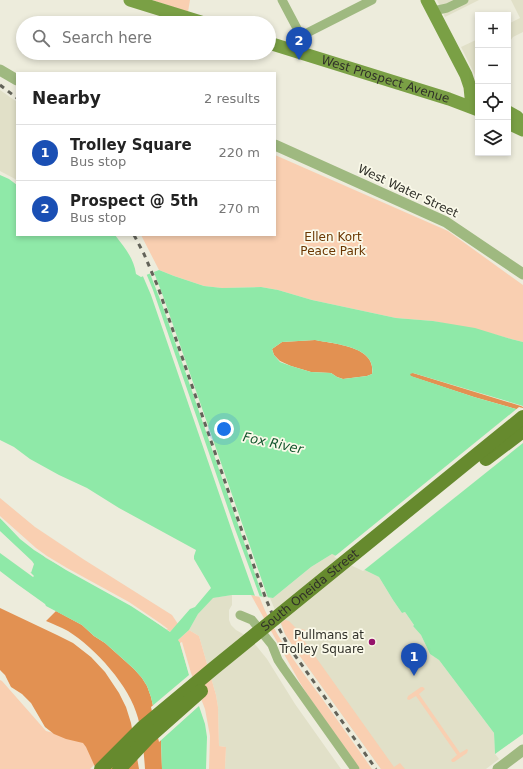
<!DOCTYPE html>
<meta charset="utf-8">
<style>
:root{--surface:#fff;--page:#f6f6f6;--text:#222;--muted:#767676;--line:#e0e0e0;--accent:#95126b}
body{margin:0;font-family:"DejaVu Sans",sans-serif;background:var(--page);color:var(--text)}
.controls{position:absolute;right:12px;top:12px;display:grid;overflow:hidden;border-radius:0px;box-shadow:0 2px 6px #0003}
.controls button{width:36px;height:36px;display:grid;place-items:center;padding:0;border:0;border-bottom:1px solid var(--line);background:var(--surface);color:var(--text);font:20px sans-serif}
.you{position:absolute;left:224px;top:429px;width:14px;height:14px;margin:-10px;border:3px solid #fff;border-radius:50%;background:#1a73e8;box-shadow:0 0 0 6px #1a73e833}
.badge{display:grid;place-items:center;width:26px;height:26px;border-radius:50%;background:var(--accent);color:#fff;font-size:13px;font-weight:700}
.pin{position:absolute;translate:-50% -33px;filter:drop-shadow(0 1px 2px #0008)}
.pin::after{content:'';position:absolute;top:21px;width:14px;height:12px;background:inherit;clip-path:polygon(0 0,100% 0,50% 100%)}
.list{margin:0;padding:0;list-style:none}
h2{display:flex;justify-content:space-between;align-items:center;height:52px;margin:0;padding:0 16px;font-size:17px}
h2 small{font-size:13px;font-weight:400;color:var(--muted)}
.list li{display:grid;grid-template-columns:26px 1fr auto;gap:12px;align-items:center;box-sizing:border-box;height:56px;padding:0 16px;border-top:1px solid var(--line)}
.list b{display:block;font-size:15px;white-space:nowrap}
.list p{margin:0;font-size:13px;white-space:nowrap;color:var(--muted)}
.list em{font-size:13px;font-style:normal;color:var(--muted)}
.icon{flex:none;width:22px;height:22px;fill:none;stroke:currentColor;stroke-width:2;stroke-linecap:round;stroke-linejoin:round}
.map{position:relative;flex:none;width:523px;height:769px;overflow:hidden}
.search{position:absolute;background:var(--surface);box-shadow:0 2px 6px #0003;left:16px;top:16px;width:260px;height:44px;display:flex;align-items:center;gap:10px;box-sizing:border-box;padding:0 14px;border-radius:22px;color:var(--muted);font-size:15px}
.panel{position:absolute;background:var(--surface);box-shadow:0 2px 6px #0003;left:16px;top:72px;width:260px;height:164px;border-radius:0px}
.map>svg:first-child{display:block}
.built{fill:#e1e0c8}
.green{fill:#f9cfb1}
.forest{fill:#e29152}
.water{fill:#8fe9a8;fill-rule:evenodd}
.pier{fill:#edecdc}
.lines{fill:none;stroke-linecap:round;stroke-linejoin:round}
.minor{stroke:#9fb980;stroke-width:9}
.tertiary{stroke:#9fb980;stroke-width:11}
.secondary{stroke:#7aa045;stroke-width:13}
.rail{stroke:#636359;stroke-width:3;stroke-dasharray:5 5;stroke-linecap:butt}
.primary-bridge{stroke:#668a2e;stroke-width:14}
.poi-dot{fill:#95126b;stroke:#faf9e9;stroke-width:1.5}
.labels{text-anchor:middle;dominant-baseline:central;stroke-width:3.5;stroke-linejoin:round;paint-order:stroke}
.street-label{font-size:12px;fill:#303029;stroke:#faf9e9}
.park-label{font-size:12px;fill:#6b3702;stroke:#faf9e9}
.poi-label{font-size:12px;fill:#303029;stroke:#faf9e9;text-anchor:end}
.water-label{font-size:13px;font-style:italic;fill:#14562e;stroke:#faf9e9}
</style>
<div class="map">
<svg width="523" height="769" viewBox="0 0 523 769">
<rect width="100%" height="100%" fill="#edecdc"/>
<!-- built -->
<g class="built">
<path d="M437 0H479L445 17Z"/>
<path d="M511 0H523V32L513 37 508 44V24L520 18Z"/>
<path d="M478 39V81L461 47Z"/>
<path d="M0 90 17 102V180L0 171Z"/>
<path d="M332 554 379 577 393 600 402 613 405 612 414 625 413 626 421 635 430 654 439 660 494 733 495 754 499 759 486 769H381L297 652 285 634 270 598H273L311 567Z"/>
<path d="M232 595V605L229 610V620L231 625 236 630 250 638 267 659 295 704 341 769H225L226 747 219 746 218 707 216 695 199 636 189 630 198 614 212 598Z"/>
</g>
<!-- green -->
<g class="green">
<path d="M152 0H190L188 12Z"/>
<path d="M275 155 448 231 523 285V342L511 339 493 334 433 321 396 318 312 300 278 290 261 287 222 288 204 286 174 276 159 270 141 235H275Z"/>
<path d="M0 498 35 527 83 559 172 615 178 624 170 632 168 630 166 629 46 558 0 518Z"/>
<path d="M251 595 259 596C273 633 297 665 321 697 338 721 355 745 372 769H360L307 694 299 681Z"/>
<path d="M285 620 289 621 296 628 306 630 300 635 394 767 400 763 405 769H381L297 652 285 634 281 623Z"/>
<path d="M189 630 199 636 216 695 218 707 219 746 226 747 225 769H207L178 640Z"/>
<path d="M0 680 2 681 46 731 86 741 98 761 90 769H0Z"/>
<path d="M421 687H423L425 689 419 694 460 753 467 749 468 750 467 753 454 762H452L451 760 457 755 416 696 409 700 407 699 408 696Z"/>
</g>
<!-- forest -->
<g class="forest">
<path d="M315 340C334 344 377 346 372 374L367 376 343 379 337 377 331 373 311 372 291 366 280 361 274 355 272 349 282 342Z"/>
<path d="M410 373H413L521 406 523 407V411L474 397 410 376Z"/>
<path d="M0 608 57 635 73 643 91 657 105 672 119 693 126 707 131 723 139 769H96L86 747 83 743 66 739 54 734 45 727 31 703 22 694 11 687 5 675 0 670Z"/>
<path d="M56 611 82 625 94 636 105 643 124 660 134 669 142 678 147 686 151 697 161 741 162 769H145C144 753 142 733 138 718 130 686 95 648 68 631 61 627 53 624 46 621Z"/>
</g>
<!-- water -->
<path class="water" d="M0 175 9 179 17 185V235H115C124 247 134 258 136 274L141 277 159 270 174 276 204 286 222 288 261 287 278 290 312 300 396 318 433 321 475 328 511 339 523 342V406L413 373 410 374 411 376 474 397 523 411V734L495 754 494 733 439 660 430 654 421 635 413 626 414 625 405 612 402 613 393 600 379 577 332 554 311 567 273 598 251 595H232L213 598 198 614 189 630 178 640 180 643V644L189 674 203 707 208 736 207 769H162L161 741 151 697 147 686 142 678 134 669 124 660 105 643 94 636 82 625 46 606 45 604 17 584 0 571V553L33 577 34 576 30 572 32 562 0 532V518L46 558 130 604 170 632 190 609 195 607 211 588 194 559V556L196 550 119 508 87 488 59 475 30 459 14 447 0 440ZM315 340C334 344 377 346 372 374L367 376 343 379 337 377 331 373 311 372 291 366 280 362 274 355 272 349 282 342Z"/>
<!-- pier -->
<g class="pier">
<path d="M153 270 163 296 268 598 263 597 163 307 149 271Z"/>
<path d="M146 273 153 290 235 529 260 597 255 596 234 537 151 295 142 274Z"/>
<path d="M519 407 523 408V443L363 571 334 557Z"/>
<path d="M0 516 36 548 47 556 67 568 129 602 160 623 168 629H166L131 606 66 570 34 550 20 539 0 518Z"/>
<path d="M0 531 32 561 34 564 31 573 28 570 31 566 30 563 26 558 0 535Z"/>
<path d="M182 642 191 673 205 709 210 736 209 769H206L207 737 205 724 199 706 159 742 151 707 189 675 180 643Z"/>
</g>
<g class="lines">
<!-- minor -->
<g class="minor">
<path d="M282 0 301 36 297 52"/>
<path d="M433 11 447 8 464 0"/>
<path d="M301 36 372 0"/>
<path d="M240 615 252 620 272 645 278 660 284 669 355 769"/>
</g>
<!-- tertiary -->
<g class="tertiary">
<path d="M0 70 17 80"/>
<path d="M275 145 446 222 523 274"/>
<path d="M498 769 523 750"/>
</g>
<!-- secondary -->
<g class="secondary">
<path d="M130 0 204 23"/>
<path d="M427 0 466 75 470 87 472 107"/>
<path id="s1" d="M269 43 449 99 478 110"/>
<path d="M508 112 517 117 523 124"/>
<path d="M508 123 523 130"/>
</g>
<!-- rail -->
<g class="rail">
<path d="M0 85 17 98"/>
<path d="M134 235 144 254 158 287 254 566 266 599 276 623 289 647 376 769"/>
</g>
<!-- primary-bridge -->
<g class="primary-bridge">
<path d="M486 459 523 431"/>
<path id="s2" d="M101 769 142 728 214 668 523 417"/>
<path d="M119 769 149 737 201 691"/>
</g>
</g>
<!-- markers -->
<circle class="poi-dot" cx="372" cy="642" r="4"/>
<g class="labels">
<!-- street labels -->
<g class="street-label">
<text stroke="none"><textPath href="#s1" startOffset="122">West Prospect Avenue</textPath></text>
<text transform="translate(408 191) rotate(25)">West Water Street</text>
<text stroke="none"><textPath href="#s2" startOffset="275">South Oneida Street</textPath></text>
</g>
<!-- park labels -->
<g class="park-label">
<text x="333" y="237">Ellen Kort<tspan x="333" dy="14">Peace Park</tspan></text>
</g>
<!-- poi labels -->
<g class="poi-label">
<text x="364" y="635">Pullmans at<tspan x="364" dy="14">Trolley Square</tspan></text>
</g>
<!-- water labels -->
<g class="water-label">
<text transform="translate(273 443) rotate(12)">Fox River</text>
</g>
</g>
</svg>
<div class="controls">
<button>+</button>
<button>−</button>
<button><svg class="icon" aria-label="locate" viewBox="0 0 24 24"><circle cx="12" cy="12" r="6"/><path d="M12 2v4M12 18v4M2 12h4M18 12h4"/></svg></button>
<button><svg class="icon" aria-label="layers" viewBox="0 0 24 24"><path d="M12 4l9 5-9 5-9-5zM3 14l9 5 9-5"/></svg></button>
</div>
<div class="you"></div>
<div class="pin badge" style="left:414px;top:676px;background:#1a4fb4">1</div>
<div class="pin badge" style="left:299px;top:60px;background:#1a4fb4">2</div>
<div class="search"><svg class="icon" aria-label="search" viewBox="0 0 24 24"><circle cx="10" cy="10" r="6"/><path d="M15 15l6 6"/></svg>Search here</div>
<section class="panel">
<h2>Nearby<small>2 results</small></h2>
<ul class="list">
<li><span class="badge" style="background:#1a4fb4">1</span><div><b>Trolley Square</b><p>Bus stop</p></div><em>220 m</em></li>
<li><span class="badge" style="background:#1a4fb4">2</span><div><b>Prospect @ 5th</b><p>Bus stop</p></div><em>270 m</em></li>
</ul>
</section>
</div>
